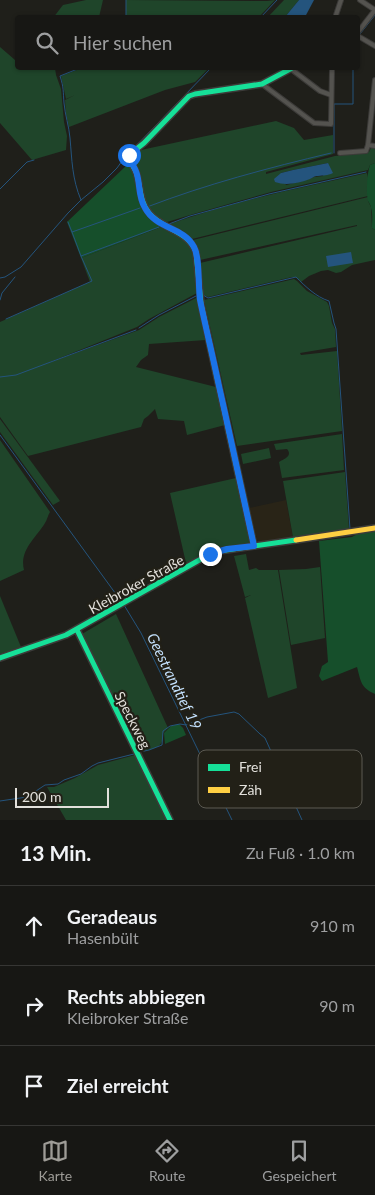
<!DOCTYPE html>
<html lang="de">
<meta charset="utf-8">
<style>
:root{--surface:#171714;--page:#242422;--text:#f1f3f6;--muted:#9e9fa0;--line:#363634;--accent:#9e9c97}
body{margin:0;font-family:Lato,sans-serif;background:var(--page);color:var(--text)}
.scale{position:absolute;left:15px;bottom:12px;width:94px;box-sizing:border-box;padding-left:5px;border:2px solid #e2e0db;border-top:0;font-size:14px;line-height:18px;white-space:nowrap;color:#e2e0db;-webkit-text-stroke:4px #222017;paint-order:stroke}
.stop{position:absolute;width:15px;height:15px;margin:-11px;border:4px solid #1a73e8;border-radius:50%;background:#fff}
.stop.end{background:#1a73e8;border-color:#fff;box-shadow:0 1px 5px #0008}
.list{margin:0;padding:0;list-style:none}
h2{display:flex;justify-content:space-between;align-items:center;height:65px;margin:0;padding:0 20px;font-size:21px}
h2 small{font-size:16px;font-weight:400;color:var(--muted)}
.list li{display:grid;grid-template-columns:32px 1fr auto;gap:15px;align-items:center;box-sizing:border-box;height:80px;padding:0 20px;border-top:1px solid var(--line)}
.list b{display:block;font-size:19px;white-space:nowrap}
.list p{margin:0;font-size:16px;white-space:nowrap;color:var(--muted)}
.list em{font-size:16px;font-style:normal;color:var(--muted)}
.icon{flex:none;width:28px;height:28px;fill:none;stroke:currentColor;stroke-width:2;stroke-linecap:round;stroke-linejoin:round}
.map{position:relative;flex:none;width:375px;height:820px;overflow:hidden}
.search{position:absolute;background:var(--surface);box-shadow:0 1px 4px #0004;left:15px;right:15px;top:15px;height:55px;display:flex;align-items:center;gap:12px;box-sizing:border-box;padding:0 18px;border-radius:5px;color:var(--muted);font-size:19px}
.sheet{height:305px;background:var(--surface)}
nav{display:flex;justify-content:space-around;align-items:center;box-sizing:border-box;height:70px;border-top:1px solid var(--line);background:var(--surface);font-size:14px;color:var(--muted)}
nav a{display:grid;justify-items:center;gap:2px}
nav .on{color:var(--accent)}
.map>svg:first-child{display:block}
.built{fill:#292417}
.green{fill:#1f452a;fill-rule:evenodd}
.forest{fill:#164f2b}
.water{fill:#24547d}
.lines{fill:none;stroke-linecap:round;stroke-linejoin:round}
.stream{stroke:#24547d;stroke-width:1}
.street-casing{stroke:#3c3b39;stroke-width:6}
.fast-casing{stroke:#3c3b39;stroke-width:8}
.slow-casing{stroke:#3c3b39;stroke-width:8}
.street{stroke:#54534f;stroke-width:4}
.fast{stroke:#16e098;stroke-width:5}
.slow{stroke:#ffcf43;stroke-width:5}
.route{stroke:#1a73e8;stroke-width:6}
.labels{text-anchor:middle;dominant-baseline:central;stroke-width:4.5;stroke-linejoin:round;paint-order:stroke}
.street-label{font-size:14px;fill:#e2e0db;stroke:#222017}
.water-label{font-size:15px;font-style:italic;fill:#c2dffb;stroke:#222017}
.key{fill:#222017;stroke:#5c5a52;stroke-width:1}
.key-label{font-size:14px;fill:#e2e0db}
</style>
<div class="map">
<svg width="375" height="820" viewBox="0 0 375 820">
<rect width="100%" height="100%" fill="#1f1f1a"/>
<!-- built -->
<path class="built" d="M286 500 293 537 258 543 249 508Z"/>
<!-- green -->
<g class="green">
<path d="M86 0H103L99 17 53 18 63 5Z"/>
<path d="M126 0 267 1 275 0 259 17 126 18Z"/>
<path d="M284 0H299L285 17 267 18Z"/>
<path d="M0 47 15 60 17 57 18 68H55L56 75 61 89 64 122 67 136 66 150 32 160 0 123Z"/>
<path d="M82 68H209L195 82 165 90 69 127 66 114 65 100 75 95 66 99 61 76Z"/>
<path d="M276 121 294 128 304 140 333 135V154L266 172V174L335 156 369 152 371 148H375V163L370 165 368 170 271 192 190 215 164 223 153 217 145 206 138 170 132 158 141 150ZM328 163 323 176 314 177 302 181 286 185 281 173 293 170Z"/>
<path d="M367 173 368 178V196L192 239 186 235 167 225C232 201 300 188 367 173Z"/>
<path d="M368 197V201L371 207 372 228 375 230V260L352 265 341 272 336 273 328 270 321 271 309 276 301 282 295 277H292L208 297 201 294 200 263 357 226V225L200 260 198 249 193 240Z"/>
<path d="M161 227C168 231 176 233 182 238 199 249 196 276 197 293L149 319 137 327 45 364 139 330 159 317 198 297 206 340 149 344 148 355 141 360 136 367 216 387 225 425 187 435 184 421 158 419 155 409 148 416 144 419 141 427 28 456 0 417V322L90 282 81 258Z"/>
<path d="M294 279 297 281 307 291 327 302 329 306 332 323 335 329 336 347 300 353 301 355 337 351 342 431 237 446 204 300Z"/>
<path d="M0 419 60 501 53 505 0 432Z"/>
<path d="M342 434 344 470 282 478 279 462C284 459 293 456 287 449L276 450 274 444Z"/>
<path d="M0 440 50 512C48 515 47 520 45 523 36 538 19 550 24 570L0 581Z"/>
<path d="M269 448 271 458 243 464 241 454Z"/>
<path d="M345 472 349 529 293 537 283 481Z"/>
<path d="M236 478 250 543 217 548 186 563 170 493Z"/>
<path d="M246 554 249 570 256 568 259 570H278L297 688 268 698 245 598 251 595 245 597 234 556Z"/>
<path d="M320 567 325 638 291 645 279 570 306 569Z"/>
<path d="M0 596 21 647 0 654Z"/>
<path d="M116 614 168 728 163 733C163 736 163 739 162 741 160 749 147 750 140 752L82 634Z"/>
<path d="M135 755 138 757 168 820H66L47 787H54L75 778 98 765Z"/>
</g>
<!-- forest -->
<g class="forest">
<path d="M375 163V230L372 228C372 222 373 214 371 208 371 205 369 203 368 201 366 192 367 173 370 165Z"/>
<path d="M127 165 132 166 136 176 143 210 148 217 161 227 81 258 67 222Z"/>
<path d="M375 531V694C361 688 361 682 357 667L322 681 319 676 322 666 328 662 319 541 352 537 359 533Z"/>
<path d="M179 724 183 728 186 735 165 744 164 733 171 726Z"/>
</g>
<!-- water -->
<g class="water">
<path d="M299 0H314L305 17H285Z"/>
<path d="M328 163 333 173C327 176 324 175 318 176 314 176 314 177 310 179 299 183 286 186 275 182L274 179 281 173 293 170Z"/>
<path d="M351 252 353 263 328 267 326 256Z"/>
</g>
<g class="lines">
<!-- stream -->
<g class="stream">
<path d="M126 0V18"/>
<path d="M260 18 277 0"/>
<path d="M360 34 375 15"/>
<path d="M80 68 60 76C64 88 63 92 64 103 65 115 69 126 70 138 72 160 72 179 81 200"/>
<path d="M132 150 211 68"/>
<path d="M334 153V104H353V70L354 68"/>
<path d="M0 189 27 162 34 160"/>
<path d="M147 207C207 184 268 168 331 153"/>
<path d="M68 222 72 232 140 208"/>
<path d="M169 224 190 216 269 194 366 172"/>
<path d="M72 232 81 256 159 227"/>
<path d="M0 278 5 277 21 267 68 213 81 200 103 182 117 168 127 154"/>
<path d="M203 295 208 298 296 277C305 286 316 297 329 301L334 323 336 329 350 529"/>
<path d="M0 300 2 293 15 277"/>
<path d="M6 319 92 281 81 256"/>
<path d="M139 328 159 315 196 296"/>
<path d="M0 377 16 375 136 330"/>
<path d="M0 435 121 601"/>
<path d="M124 605 141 633 232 820"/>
<path d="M140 752 149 750 162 745 163 731 170 726 180 724 186 725 207 717 234 712 239 714 260 734 265 738 302 820"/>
<path d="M140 753 149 772"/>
<path d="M0 801 27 797 45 785 58 784 64 780 81 774 92 766 98 763 134 754"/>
</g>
<defs>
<g id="street">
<path d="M360 0 375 10"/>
<path d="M335 18 341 0"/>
<path d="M358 32 375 10"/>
<path d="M358 36 375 46"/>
<path d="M291 69 320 91 331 95"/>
<path d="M375 80 368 145 375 146"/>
<path d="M262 84 314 123 331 124 332 69 333 68"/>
<path d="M340 153 366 151 368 145"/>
</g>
<g id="fast">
<path d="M254 546 201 304 196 252C188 230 163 230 149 213 139 201 141 186 136 172 134 167 131 163 128 159L129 155 144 143 189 96 195 94 262 84 292 68"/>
<path d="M77 630 170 820"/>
<path d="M0 658 66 635 210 554 219 551 296 540"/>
</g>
<path id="slow" d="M296 540 375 528"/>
</defs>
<!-- street casing -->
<use href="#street" class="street-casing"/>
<!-- fast casing -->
<use href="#fast" class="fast-casing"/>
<!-- slow casing -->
<use href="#slow" class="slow-casing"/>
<!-- street -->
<use href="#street" class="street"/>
<!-- fast -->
<use href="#fast" class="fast"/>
<!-- slow -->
<use href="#slow" class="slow"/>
</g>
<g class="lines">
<!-- route -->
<path class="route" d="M129 155 128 159C144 175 135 192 145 208 157 230 183 226 194 247 200 258 198 286 200 300 206 329 213 357 219 386 231 439 242 492 254 546L227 549 210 554"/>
</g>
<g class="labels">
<!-- street labels -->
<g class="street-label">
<text transform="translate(136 584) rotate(-29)">Kleibroker Straße</text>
<text transform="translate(133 720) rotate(63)">Speckweg</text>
</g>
<!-- water labels -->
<g class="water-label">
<text transform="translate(175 681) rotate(64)">Geestrandtief 19</text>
</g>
</g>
<!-- legend -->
<rect x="198" y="750" width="164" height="58" rx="8" class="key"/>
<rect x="208" y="764" width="22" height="7" fill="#16e098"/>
<rect x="208" y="787" width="22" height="6" fill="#ffcf43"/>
<g class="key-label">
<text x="239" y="772">Frei</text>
<text x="239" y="795">Zäh</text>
</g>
</svg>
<div class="scale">200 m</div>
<div class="stop" style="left:129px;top:155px"></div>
<div class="stop end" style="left:210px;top:554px"></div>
<div class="search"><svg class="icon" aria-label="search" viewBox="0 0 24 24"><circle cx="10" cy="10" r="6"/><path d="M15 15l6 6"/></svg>Hier suchen</div>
</div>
<section class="sheet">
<h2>13 Min.<small>Zu Fuß · 1.0 km</small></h2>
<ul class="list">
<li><svg class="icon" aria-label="ahead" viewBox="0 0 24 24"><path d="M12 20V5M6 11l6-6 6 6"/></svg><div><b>Geradeaus</b><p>Hasenbült</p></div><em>910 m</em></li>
<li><svg class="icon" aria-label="right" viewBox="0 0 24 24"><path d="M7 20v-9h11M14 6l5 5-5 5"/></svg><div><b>Rechts abbiegen</b><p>Kleibroker Straße</p></div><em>90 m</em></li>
<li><svg class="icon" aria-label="arrive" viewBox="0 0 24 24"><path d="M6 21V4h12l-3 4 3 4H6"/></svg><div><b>Ziel erreicht</b></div></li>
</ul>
</section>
<nav>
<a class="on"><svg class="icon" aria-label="map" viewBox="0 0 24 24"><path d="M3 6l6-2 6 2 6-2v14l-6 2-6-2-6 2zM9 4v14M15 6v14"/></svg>Karte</a>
<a><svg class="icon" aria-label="directions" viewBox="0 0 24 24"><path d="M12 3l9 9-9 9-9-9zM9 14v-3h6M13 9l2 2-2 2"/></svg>Route</a>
<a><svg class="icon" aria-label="saved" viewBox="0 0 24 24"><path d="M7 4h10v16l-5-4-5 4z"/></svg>Gespeichert</a>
</nav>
